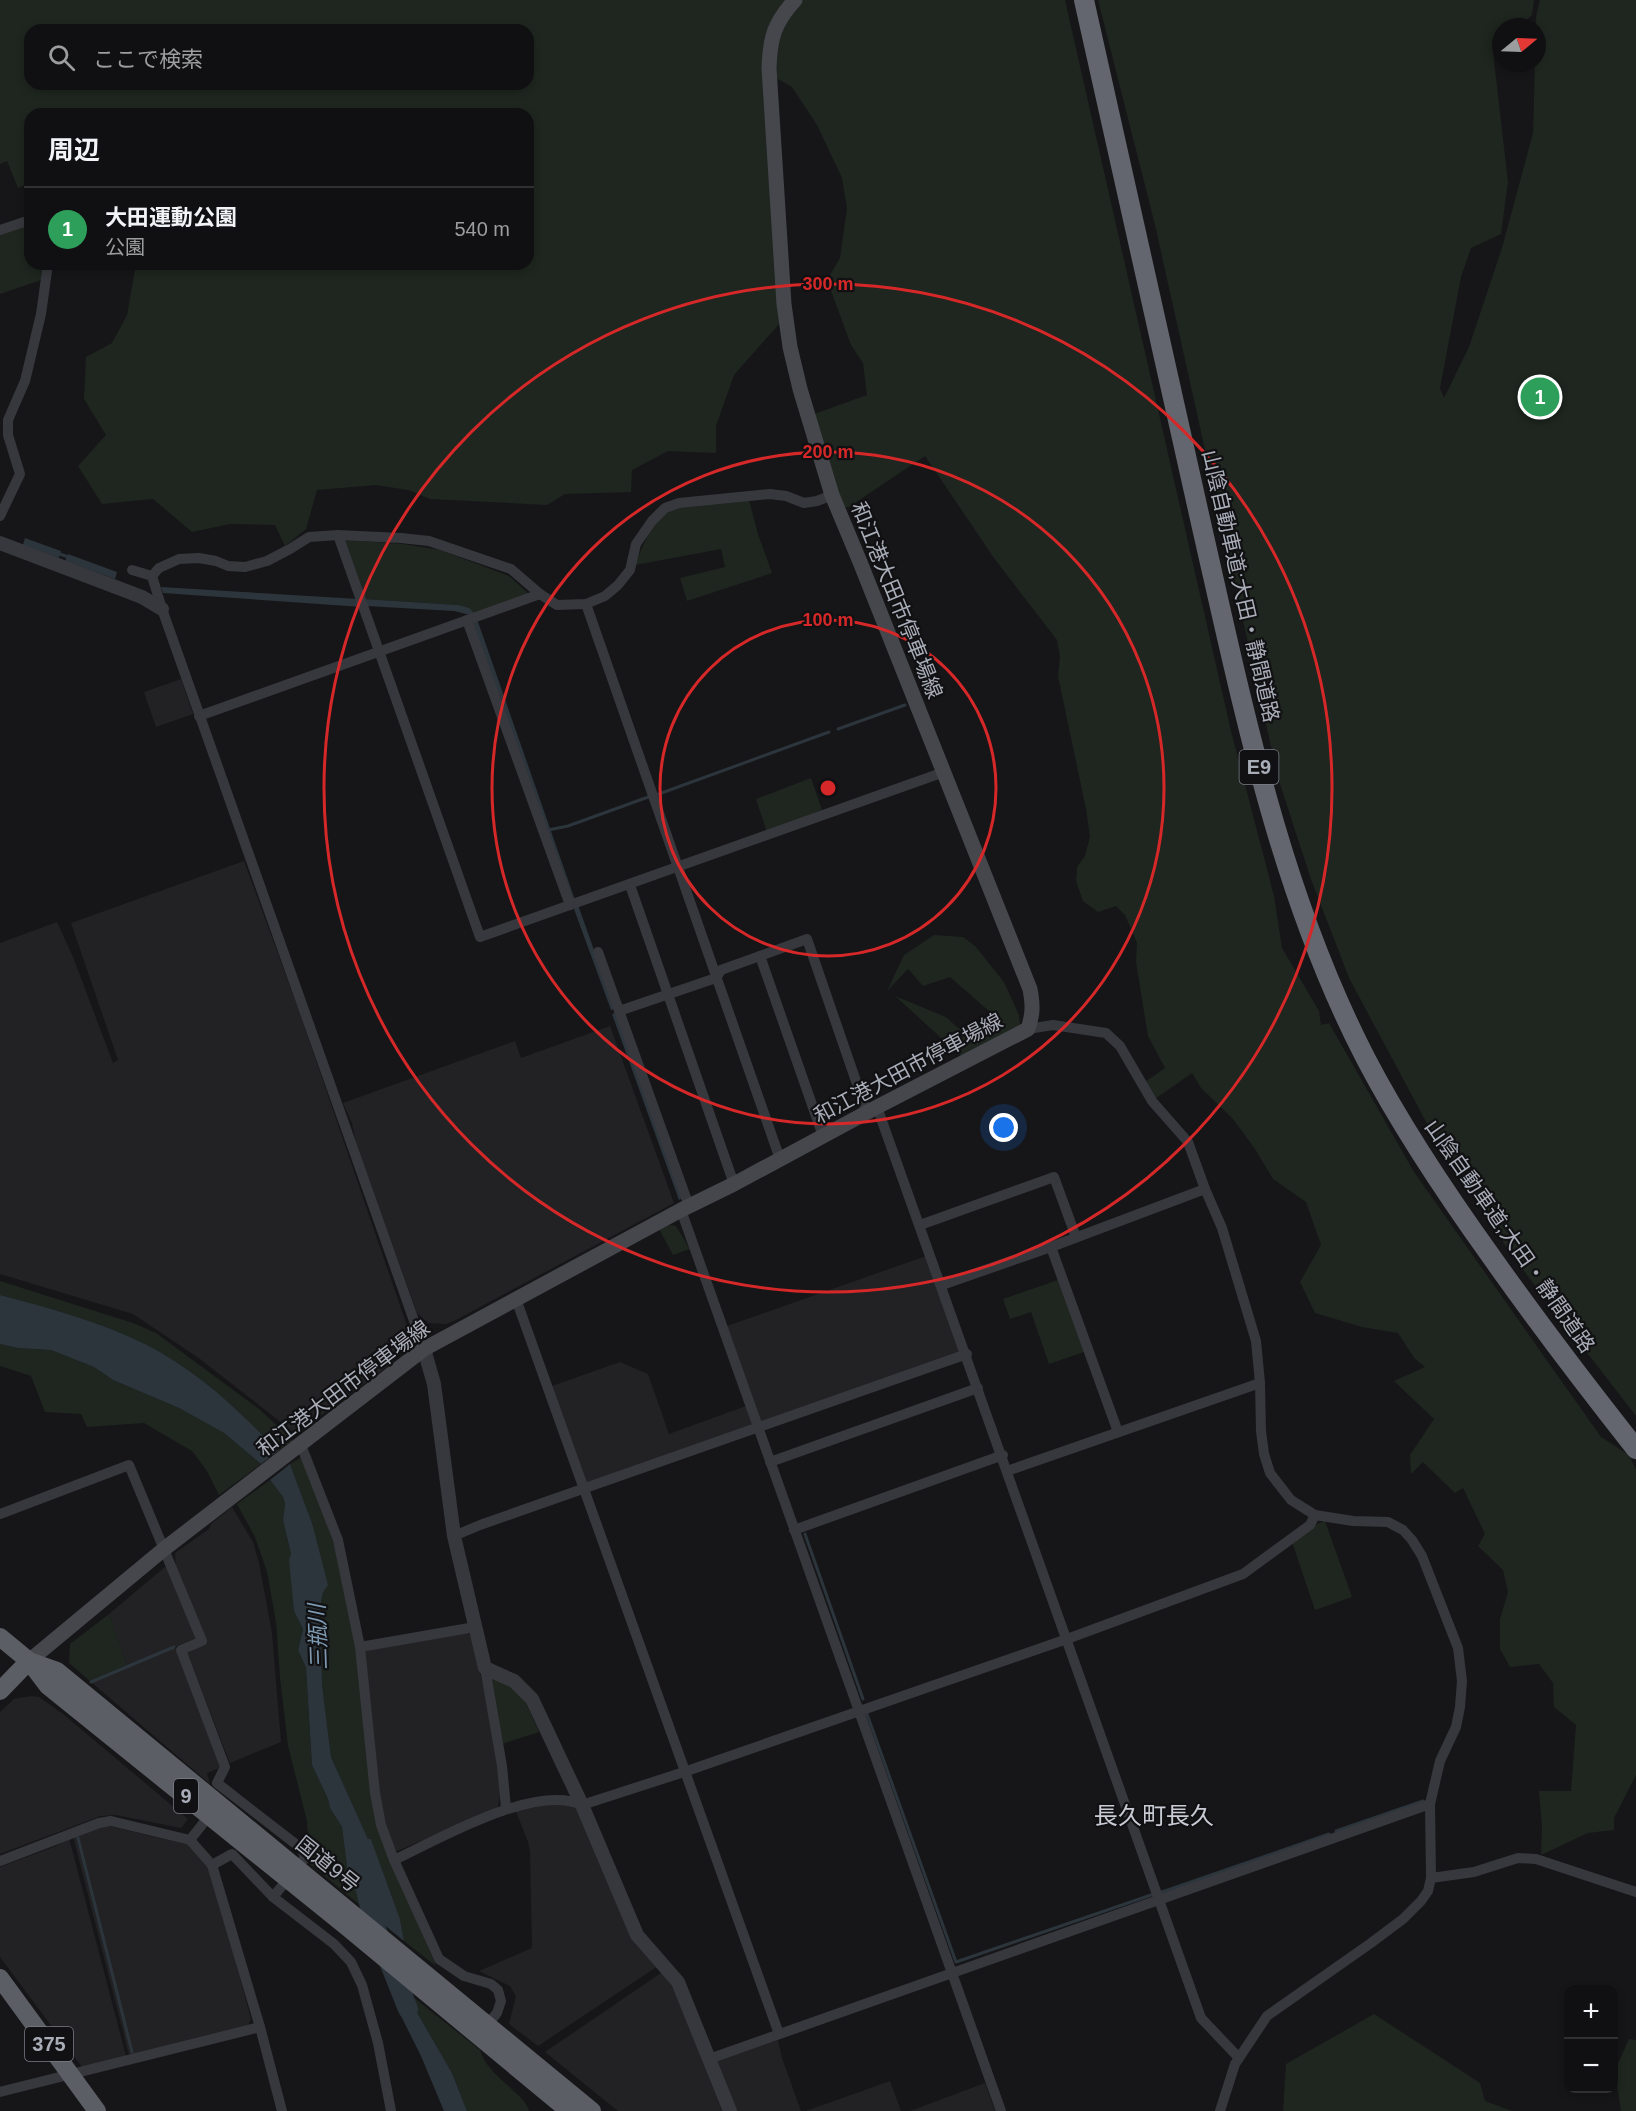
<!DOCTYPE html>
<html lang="ja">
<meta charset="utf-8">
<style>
:root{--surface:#101012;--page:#1e1e20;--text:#f1f3f6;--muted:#9c9d9f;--line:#303032;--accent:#ea580c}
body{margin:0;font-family:Helvetica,"Noto Sans JP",sans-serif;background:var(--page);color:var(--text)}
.controls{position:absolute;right:18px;bottom:18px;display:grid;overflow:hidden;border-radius:12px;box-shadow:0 3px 9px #0003}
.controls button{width:54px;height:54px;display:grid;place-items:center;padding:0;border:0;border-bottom:2px solid var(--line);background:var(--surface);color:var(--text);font:30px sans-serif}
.compass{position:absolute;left:1492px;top:18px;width:54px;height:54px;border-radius:50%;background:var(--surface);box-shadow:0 3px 9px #0003;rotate:71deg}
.you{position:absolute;left:1004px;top:1128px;width:21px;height:21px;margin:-15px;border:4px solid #fff;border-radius:50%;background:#1a73e8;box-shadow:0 0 0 9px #1a73e833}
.badge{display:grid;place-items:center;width:39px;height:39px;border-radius:50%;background:var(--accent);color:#fff;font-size:20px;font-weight:700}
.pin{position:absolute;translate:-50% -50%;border:3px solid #fff;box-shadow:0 2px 6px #0006}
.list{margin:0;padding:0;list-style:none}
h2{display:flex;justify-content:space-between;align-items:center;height:78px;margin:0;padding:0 24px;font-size:26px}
h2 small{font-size:20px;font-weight:400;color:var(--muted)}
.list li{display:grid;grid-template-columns:39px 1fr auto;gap:18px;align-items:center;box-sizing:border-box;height:84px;padding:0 24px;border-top:2px solid var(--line)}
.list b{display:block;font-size:22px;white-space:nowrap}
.list p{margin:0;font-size:20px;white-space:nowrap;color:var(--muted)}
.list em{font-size:20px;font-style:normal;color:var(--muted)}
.icon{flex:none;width:33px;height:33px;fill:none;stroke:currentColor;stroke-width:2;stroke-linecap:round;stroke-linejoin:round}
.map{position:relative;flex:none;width:1636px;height:2111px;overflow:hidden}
.search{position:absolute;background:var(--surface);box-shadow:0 3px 9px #0003;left:24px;top:24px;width:510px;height:66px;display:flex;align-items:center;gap:15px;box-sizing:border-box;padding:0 21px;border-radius:18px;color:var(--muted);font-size:22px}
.panel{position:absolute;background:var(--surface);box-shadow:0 3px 9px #0003;left:24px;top:108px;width:510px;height:162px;border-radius:18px}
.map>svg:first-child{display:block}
.built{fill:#222225}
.green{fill:#1e261f;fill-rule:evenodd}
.water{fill:#2c353c}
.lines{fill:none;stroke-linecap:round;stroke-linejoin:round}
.stream{stroke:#2c353c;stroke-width:3}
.river{stroke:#2c353c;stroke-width:20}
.minor{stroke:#37383d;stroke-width:10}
.tertiary{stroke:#37383d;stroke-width:14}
.secondary{stroke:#45474d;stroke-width:15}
.trunk{stroke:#5b5e65;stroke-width:18}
.motorway{stroke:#63666e;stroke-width:20}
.ring{fill:none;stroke:#d62828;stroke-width:3}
.labels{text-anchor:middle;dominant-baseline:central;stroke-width:4.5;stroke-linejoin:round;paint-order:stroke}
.shield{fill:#111113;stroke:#7b7e86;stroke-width:1.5}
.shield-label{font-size:20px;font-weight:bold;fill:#a8adb8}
.street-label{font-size:21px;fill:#a8adb8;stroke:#111113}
.water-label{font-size:22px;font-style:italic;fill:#7f9bb3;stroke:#111113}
.quarter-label{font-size:24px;fill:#c9ccd4;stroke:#111113}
.centre{fill:#d62828;stroke:#111113;stroke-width:3}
.ring-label{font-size:18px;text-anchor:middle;font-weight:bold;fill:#d62828;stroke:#111113;stroke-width:4.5;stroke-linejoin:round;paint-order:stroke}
</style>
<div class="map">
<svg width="1636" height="2111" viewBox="0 0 1636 2111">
<rect width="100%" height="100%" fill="#161618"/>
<!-- built -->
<g class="built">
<path d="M181 679 193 714 156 727 144 692Z"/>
<path d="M244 861 298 1008 407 1326 405 1346 392 1363 296 1434 200 1359 133 1314 0 1274V943L57 922 73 957 113 1063 118 1060 71 923Z"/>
<path d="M610 1026 674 1203 454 1321 446 1324 428 1323 417 1313 356 1143 352 1123 343 1103 515 1041 521 1058Z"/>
<path d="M929 1255 962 1351 761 1423 727 1326Z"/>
<path d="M620 1362 648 1374 669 1434 746 1406 753 1428 585 1483 552 1386Z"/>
<path d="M232 1507 253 1542 259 1563 272 1633 281 1742 230 1763 187 1653 205 1644 176 1570 175 1553 209 1529 211 1524Z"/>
<path d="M165 1567 172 1573 196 1638 175 1647 220 1768 207 1773 210 1784 90 1681 127 1665 109 1614Z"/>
<path d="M467 1632 471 1636 494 1730 501 1787 498 1807 393 1853 377 1795 363 1655 368 1649Z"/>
<path d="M31 1696 39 1697 63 1714 188 1819 181 1828 116 1815 101 1816 0 1854V1712L14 1699Z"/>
<path d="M547 1804H571L579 1808 658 1966 538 2046 509 2024 516 1996 510 1986 479 1971 532 1948 530 1851 528 1842 515 1809Z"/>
<path d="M101 1827H113L189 1845 207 1866 213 1877 251 2019 248 2025 129 2055 73 1836Z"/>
<path d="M69 1838 126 2056 82 2067 0 1957V1867L56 1846Z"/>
<path d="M664 1971 674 1988 722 2111H618L545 2052Z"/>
<path d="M778 2040 782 2058 801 2111H733L714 2060Z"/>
<path d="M890 2081 901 2111H806Z"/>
<path d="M985 2083 995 2111H910Z"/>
</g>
<!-- green -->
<g class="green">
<path d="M0 0H786L775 14 780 323 734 375 716 426V453L668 451 632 470 631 492 565 494 547 505 430 499 408 490 376 485 317 490 306 529 285 546 275 525 230 524 192 532 153 499 102 504 78 466 106 435 84 399 86 357 112 343 127 315 136 264H528V114H30V182L18 188 7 161 0 164ZM30 30H528V84H30Z"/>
<path d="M801 0H1065L1231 731 1274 896 1282 948 1319 1011 1321 1025 1329 1023 1414 1172 1601 1437 1629 1455 1636 1470V1775L1614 1818V1830L1588 1833 1541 1855 1542 1827 1539 1791H1571L1576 1725 1554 1707 1553 1683 1539 1664 1510 1667 1500 1649V1619L1508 1592 1503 1570 1478 1546 1485 1534 1463 1488 1455 1493 1423 1462 1411 1474 1410 1455 1434 1419 1394 1381 1425 1367 1414 1358 1398 1333 1362 1327 1315 1313 1300 1282 1321 1245 1306 1202 1273 1179 1255 1149 1233 1119 1201 1088 1192 1073 1155 1099 1145 1082 1165 1068 1148 1036 1136 962 1137 943 1125 915 1116 906 1098 912 1083 901 1076 881 1077 867 1085 856 1090 837 1086 809 1058 676 1060 657 1057 640 994 558 925 456 849 507H843L814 414 867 395 863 363 851 345 827 280 840 258 847 208 842 178 817 125 792 87 776 78C777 39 778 33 801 0Z"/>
<path d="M1098 0H1534L1532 15 1519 27H1501V45L1493 52 1508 182 1501 234 1471 248 1461 277 1440 388 1444 398 1469 347 1502 248 1533 133 1535 63H1537L1536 16 1540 0H1636V1416L1513 1257 1431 1131 1349 978 1311 879 1278 778 1155 225Z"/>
<path d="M30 221V264H46L44 279 0 294V232Z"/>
<path d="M749 500 758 534 772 573 687 601 680 578 725 567 721 549 635 565C643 545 652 522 670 510 677 505 736 501 749 500Z"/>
<path d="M345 540 403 544 440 550 509 576 529 594 474 613 458 605 364 599 346 550Z"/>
<path d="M811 778 822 810 767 832 756 799Z"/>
<path d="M934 935 963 937 975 946 1004 982 1019 1015 1020 1026 961 1056 895 996 946 1017 958 1028 980 1033 990 1012 950 977 923 986 908 969 887 991 904 955Z"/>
<path d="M671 1225 676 1226 690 1249 673 1255 658 1227Z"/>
<path d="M1058 1280 1084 1352 1049 1364 1031 1312 1010 1319 1003 1299Z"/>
<path d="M0 1281 133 1323 156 1333 259 1409 293 1440 278 1451C239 1410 198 1371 147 1345 101 1322 50 1308 0 1295Z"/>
<path d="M0 1344 18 1348 51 1350 94 1367 113 1380 179 1408 224 1433 261 1464 219 1495 207 1471 192 1451 144 1423 87 1427 81 1414 45 1412 31 1376 0 1366Z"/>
<path d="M303 1456 338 1556 354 1627 371 1789 414 1914 436 1966 404 1941 400 1919 371 1839H368L331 1757 322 1684 321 1643 323 1635 320 1623V1607L323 1592 312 1523 290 1464Z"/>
<path d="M270 1480 283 1497 285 1504 283 1520 291 1554 294 1611 303 1629 298 1650 306 1668 312 1765 328 1799 330 1808 342 1827 347 1867 361 1906 310 1864 307 1821 288 1746 280 1678 276 1622 267 1572 255 1537 237 1504Z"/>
<path d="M1325 1521 1352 1597 1315 1610 1292 1542 1317 1524Z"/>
<path d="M109 1614 127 1665 90 1681 69 1663 70 1644Z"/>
<path d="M491 1676 522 1694 539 1732 502 1744Z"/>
<path d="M408 1993 480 2050C487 2076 526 2094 529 2111H467L452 2073 411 2002Z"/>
<path d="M1374 2014 1480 2083 1485 2101 1512 2111H1283L1286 2064Z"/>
<path d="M1629 2039 1636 2040V2111H1621L1615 2070Z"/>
</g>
<!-- water -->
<g class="water">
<path d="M25 538 61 551 59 558 23 545Z"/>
<path d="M68 554 117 572 115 579 65 561Z"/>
<path d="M161 587 359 599 362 607 163 593Z"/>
<path d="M364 599 458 605 469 608 474 613 470 615 454 611 366 606Z"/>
<path d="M477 619 575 900 569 898 471 621Z"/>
<path d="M578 905 615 1009 611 1010 574 909Z"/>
<path d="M616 1013 682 1198 679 1200 612 1014Z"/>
<path d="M0 1295C50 1308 101 1322 147 1345 198 1371 239 1410 278 1451L261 1464 224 1433 179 1408 113 1380 94 1367 51 1350 18 1348 0 1344Z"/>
<path d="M290 1464 312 1523 328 1585 323 1592 320 1607V1623L323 1635 321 1643 322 1684 331 1757 368 1839H371L400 1919 404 1941 361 1906 347 1867 342 1827 330 1808 328 1799 312 1765 306 1668 298 1650 303 1629 294 1611 289 1560 291 1554 283 1520 285 1504 283 1497 270 1480Z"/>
<path d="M386 1976 408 1993 411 2002 452 2073 467 2111H444L421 2056 397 2008Z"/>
</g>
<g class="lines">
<!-- stream -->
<g class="stream">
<path d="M57 553 71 558"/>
<path d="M838 729 905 705"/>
<path d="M656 795 829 732"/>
<path d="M548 830 568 826 651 796"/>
<path d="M805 1534 863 1699"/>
<path d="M91 1682 174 1647"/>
<path d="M867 1714 956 1962 1154 1894"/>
<path d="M1336 1831 1423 1801"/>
<path d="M78 1838 132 2052"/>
<path d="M1162 1892 1329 1834"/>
</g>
<!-- river -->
<path class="river" d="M366 1890 374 1924 408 2009"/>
<!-- minor -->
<g class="minor">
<path d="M0 230 30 220"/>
<path d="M0 516 20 474 8 435V420L25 381 41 314 48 264"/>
<path d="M338 535 480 937 944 772"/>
<path d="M132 570 152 576"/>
<path d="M152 576 162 609 424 1349"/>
<path d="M152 576 159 568 179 559 199 558 216 561 228 566 245 567 267 561 290 549 309 537 338 535 401 538 429 541 511 569 540 594 557 605 586 604 605 596 618 585 630 570 636 544 652 521 665 508 679 503 770 494 786 496 804 503 817 501 832 495"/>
<path d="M586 604 780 1159"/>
<path d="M467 620 570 905"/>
<path d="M199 716 540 594"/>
<path d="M631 888 734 1184"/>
<path d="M598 952 689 1206"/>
<path d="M760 956 823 1136"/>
<path d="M619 1011 716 978 721 970 807 939 867 1113"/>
<path d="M1028 1029 1053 1025 1106 1033 1120 1046 1152 1101 1188 1142 1205 1189 1222 1228 1256 1341 1260 1383 1261 1431 1264 1454 1270 1473 1291 1500 1315 1515 1353 1521 1388 1522 1403 1530 1412 1540 1422 1556 1458 1648 1462 1681 1460 1707 1456 1727 1440 1761 1430 1804 1431 1878 1428 1891 1421 1901 1403 1919 1371 1943 1267 2016 1235 2064 1220 2111"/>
<path d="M877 1107 1201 2018 1239 2058"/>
<path d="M681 1210 1001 2111"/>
<path d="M920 1225 1054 1177 1076 1237"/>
<path d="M1051 1247 1205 1189"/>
<path d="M942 1285 1051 1247 1118 1432"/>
<path d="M516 1299 779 2034"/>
<path d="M301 1445 338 1540 360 1647 375 1793 381 1825 394 1860"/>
<path d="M770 1462 978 1388"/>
<path d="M1007 1471 1260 1383"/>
<path d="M0 1514 129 1465 202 1641 181 1650 225 1767 217 1783 302 1849 305 1858 273 1897"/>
<path d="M794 1530 1003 1455"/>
<path d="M454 1536 480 1525 967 1354"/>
<path d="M360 1647 475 1627"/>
<path d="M485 1668 502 1766 506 1808"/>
<path d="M190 1840 212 1812"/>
<path d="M0 1861 99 1823 111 1821 190 1840 212 1865 260 2027 282 2111"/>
<path d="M212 1865 232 1854 273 1897 334 1944 351 1962 362 1985 378 2043 391 2111"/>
<path d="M1431 1878 1474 1872 1518 1858 1536 1859 1636 1892"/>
<path d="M488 2024 497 2013 501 2001 498 1990 491 1984 464 1976 439 1959 394 1860C439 1839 535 1783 582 1805L684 1772 1067 1639 1243 1574 1310 1525 1315 1515"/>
<path d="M709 2059 1430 1804"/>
<path d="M0 2092 260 2027"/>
</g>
<!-- tertiary -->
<g class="tertiary">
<path d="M0 543 142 597 162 609"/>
<path d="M424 1349 434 1384 454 1536 485 1668 514 1681 532 1699 582 1805 637 1935 678 1982 730 2111"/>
</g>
<!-- secondary -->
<path class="secondary" d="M29 1661 164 1549 424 1349 681 1210 734 1184 877 1107 1028 1029C1033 1014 1033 1005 1030 989L860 562 832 495 800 389 790 347 784 304 769 68C770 38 774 23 795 0"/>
<!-- trunk -->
<g class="trunk">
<path d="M0 1637 29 1661 48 1686 347 1927 569 2111"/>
<path d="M29 1661 57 1671 592 2111"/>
<path d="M0 1691 29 1661"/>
<path d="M0 1978 97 2111"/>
</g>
<!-- motorway -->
<path class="motorway" d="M1084 0C1123 178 1163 355 1203 532 1244 712 1281 895 1366 1059 1403 1130 1447 1195 1493 1259 1539 1324 1587 1387 1636 1449"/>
</g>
<!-- distance rings -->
<g class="ring">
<circle cx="828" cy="788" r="168"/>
<circle cx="828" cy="788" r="336"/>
<circle cx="828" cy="788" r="504"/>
</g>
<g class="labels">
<!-- shield labels -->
<g class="shield">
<rect x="1239.5" y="750" width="39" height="34" rx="4.5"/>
<rect x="174" y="1779" width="24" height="34" rx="4.5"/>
<rect x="25" y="2027" width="48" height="34" rx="4.5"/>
</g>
<g class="shield-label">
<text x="1259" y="767">E9</text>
<text x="186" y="1796">9</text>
<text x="49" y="2044">375</text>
</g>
<!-- street labels -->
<g class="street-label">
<text transform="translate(1241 586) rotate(77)">山陰自動車道;大田・静間道路</text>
<text transform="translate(897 600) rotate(68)">和江港大田市停車場線</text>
<text transform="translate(908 1068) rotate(-28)">和江港大田市停車場線</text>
<text transform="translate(1510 1236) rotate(55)">山陰自動車道;大田・静間道路</text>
<text transform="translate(343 1388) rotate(-37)">和江港大田市停車場線</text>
<text transform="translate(328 1864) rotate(39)">国道9号</text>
</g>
<!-- water labels -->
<g class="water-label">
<text transform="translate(318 1637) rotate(-92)">三瓶川</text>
</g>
<!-- quarter labels -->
<g class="quarter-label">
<text x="1154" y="1815">長久町長久</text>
</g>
</g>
<circle cx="828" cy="788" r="9" class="centre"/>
<g class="ring-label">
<text x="828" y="290">300 m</text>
<text x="828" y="458">200 m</text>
<text x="828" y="626">100 m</text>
</g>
</svg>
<div class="controls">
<button>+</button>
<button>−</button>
</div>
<svg class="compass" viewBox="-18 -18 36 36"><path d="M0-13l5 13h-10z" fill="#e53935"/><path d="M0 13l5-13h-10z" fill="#9c9d9f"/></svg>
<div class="you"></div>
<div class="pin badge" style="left:1540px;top:397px;background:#2e9e5b">1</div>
<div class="search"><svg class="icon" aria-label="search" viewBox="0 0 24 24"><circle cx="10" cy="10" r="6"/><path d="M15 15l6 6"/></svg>ここで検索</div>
<section class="panel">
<h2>周辺<small></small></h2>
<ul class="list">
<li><span class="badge" style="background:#2e9e5b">1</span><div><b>大田運動公園</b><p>公園</p></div><em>540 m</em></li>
</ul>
</section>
</div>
